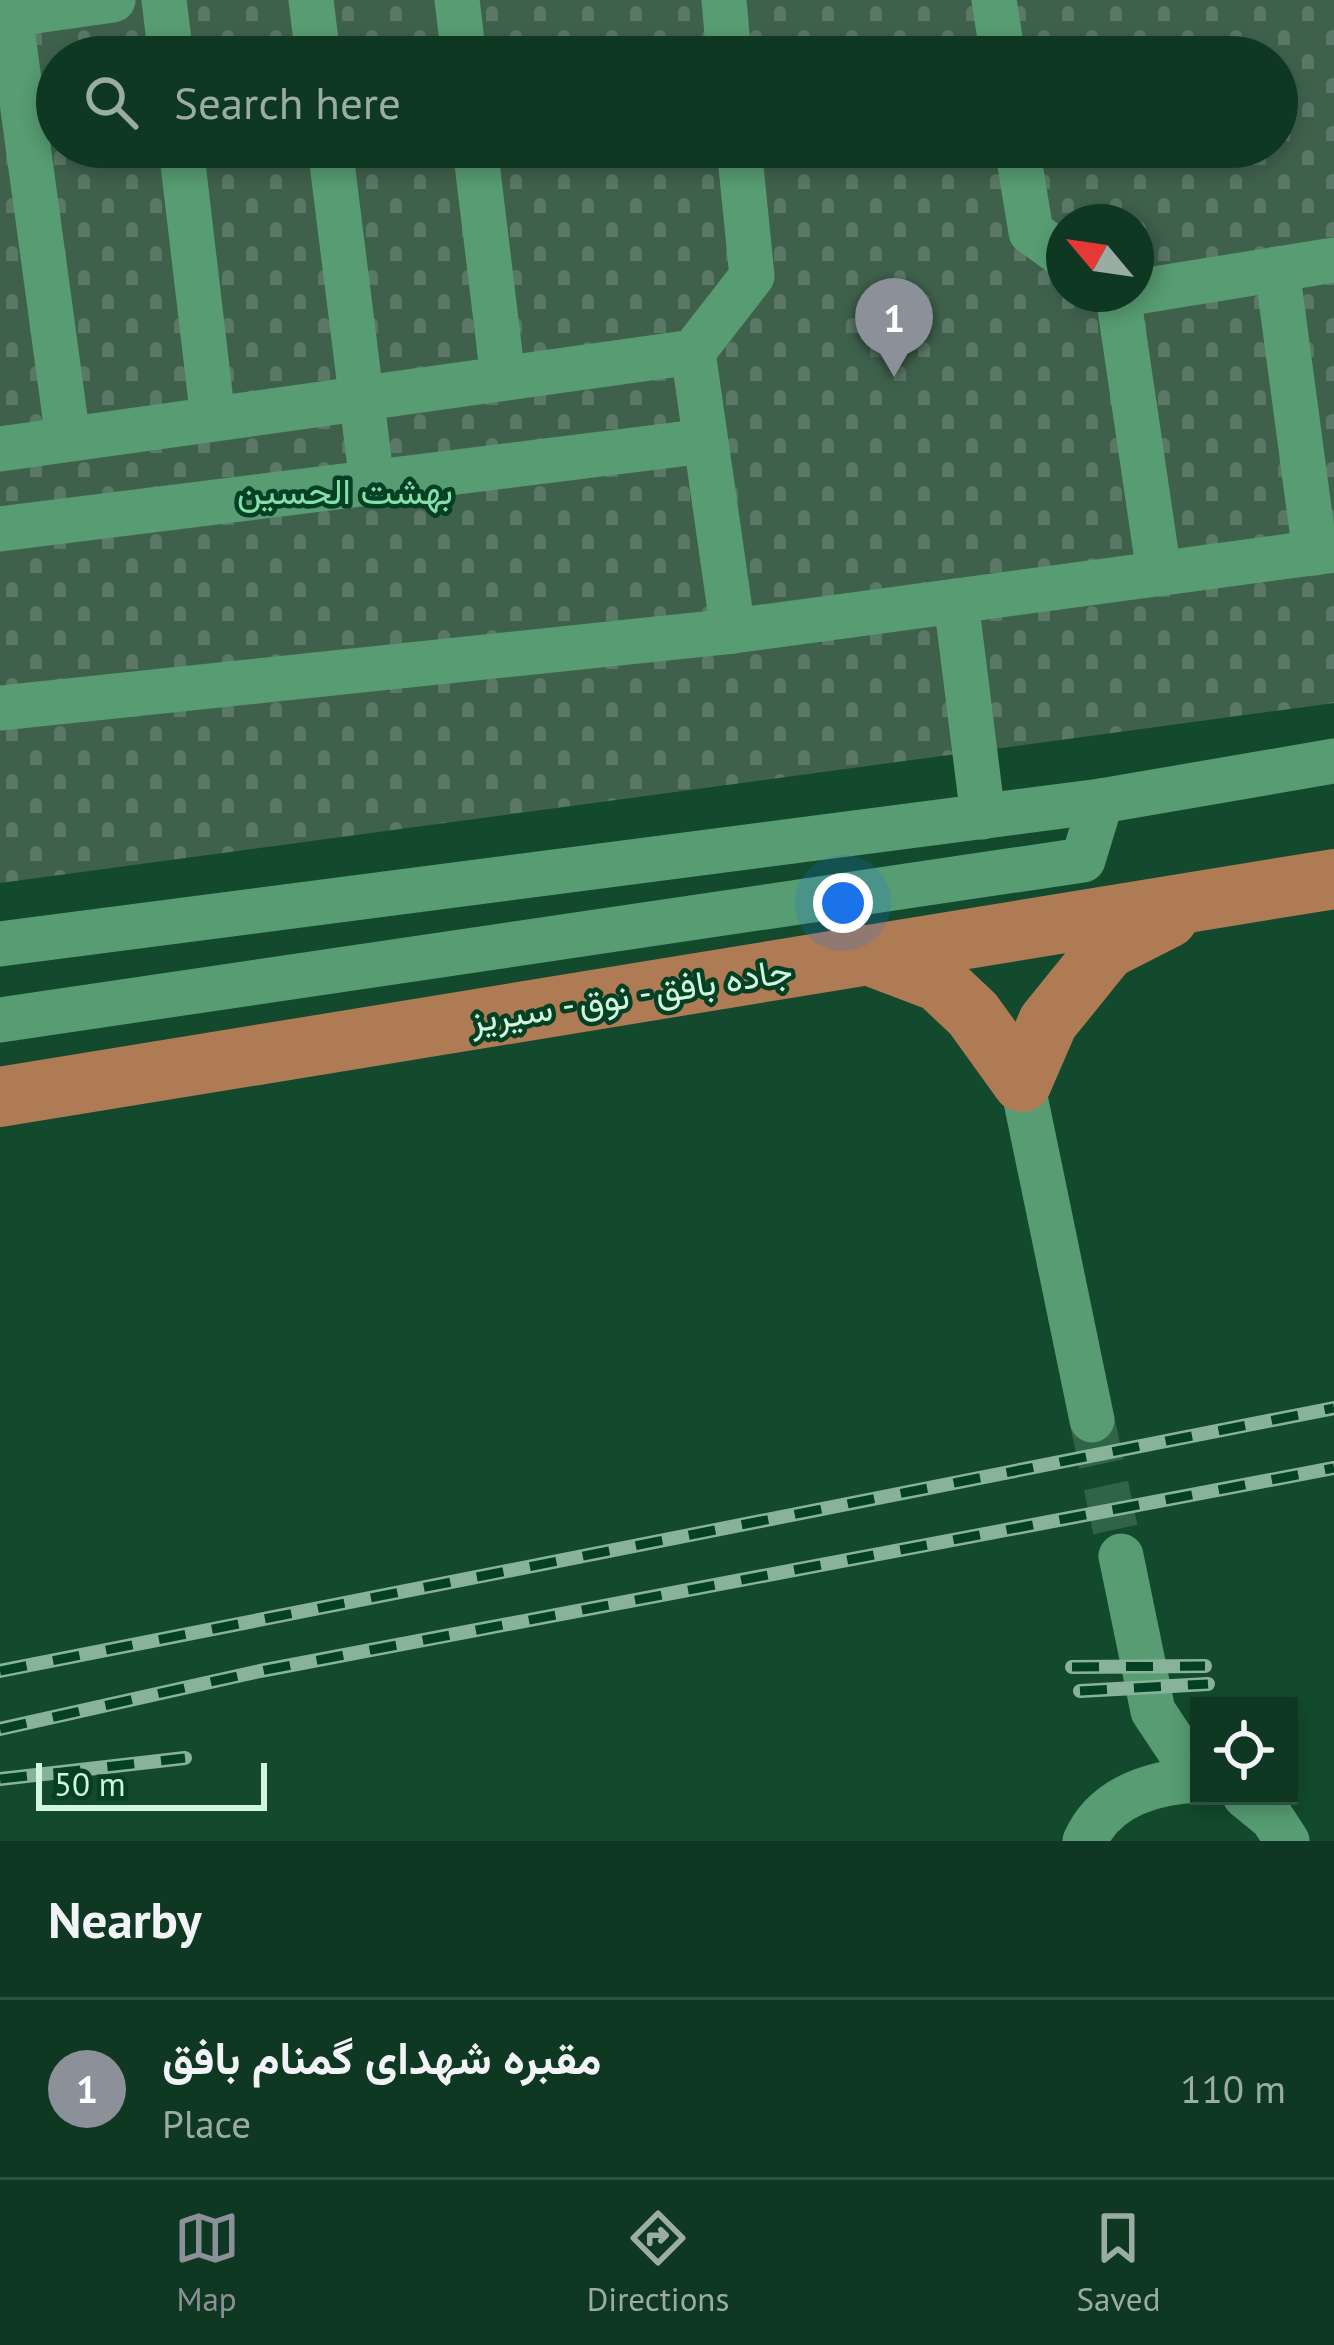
<!DOCTYPE html>
<meta charset="utf-8">
<style>
:root{--surface:#0e3822;--page:#173f2a;--text:#f1f3f6;--muted:#9baca5;--line:#2e5240;--accent:#8c9099}
body{margin:0;font-family:"PT Sans",Vazirmatn,sans-serif;background:var(--page);color:var(--text)}
.controls{position:absolute;right:36px;bottom:36px;display:grid;overflow:hidden;border-radius:0px;box-shadow:0 6px 18px #0003}
.controls button{width:108px;height:108px;display:grid;place-items:center;padding:0;border:0;border-bottom:3px solid var(--line);background:var(--surface);color:var(--text);font:60px sans-serif}
.compass{position:absolute;left:1046px;top:204px;width:108px;height:108px;border-radius:50%;background:var(--surface);box-shadow:0 6px 18px #0003;rotate:299deg}
.scale{position:absolute;left:36px;bottom:30px;width:231px;box-sizing:border-box;padding-left:12px;border:6px solid #d2f5dd;border-top:0;font-size:33px;line-height:42px;white-space:nowrap;color:#d2f5dd;-webkit-text-stroke:9px #044023;paint-order:stroke}
.you{position:absolute;left:843px;top:903px;width:42px;height:42px;margin:-30px;border:9px solid #fff;border-radius:50%;background:#1a73e8;box-shadow:0 0 0 18px #1a73e833}
.badge{display:grid;place-items:center;width:78px;height:78px;border-radius:50%;background:var(--accent);color:#fff;font-size:39px;font-weight:700}
.pin{position:absolute;translate:-50% -99px;filter:drop-shadow(0 3px 6px #0008)}
.pin::after{content:'';position:absolute;top:63px;width:42px;height:36px;background:inherit;clip-path:polygon(0 0,100% 0,50% 100%)}
.list{margin:0;padding:0;list-style:none}
h2{display:flex;justify-content:space-between;align-items:center;height:156px;margin:0;padding:0 48px;font-size:51px}
h2 small{font-size:39px;font-weight:400;color:var(--muted)}
.list li{display:grid;grid-template-columns:78px 1fr auto;gap:36px;align-items:center;box-sizing:border-box;height:180px;padding:0 48px;border-top:3px solid var(--line)}
.list b{display:block;font-size:45px;white-space:nowrap}
.list p{margin:0;font-size:39px;white-space:nowrap;color:var(--muted)}
.list em{font-size:39px;font-style:normal;color:var(--muted)}
.icon{flex:none;width:66px;height:66px;fill:none;stroke:currentColor;stroke-width:2;stroke-linecap:round;stroke-linejoin:round}
.map{position:relative;flex:none;width:1334px;height:1841px;overflow:hidden}
.search{position:absolute;background:var(--surface);box-shadow:0 6px 18px #0003;left:36px;right:36px;top:36px;height:132px;display:flex;align-items:center;gap:30px;box-sizing:border-box;padding:0 42px;border-radius:66px;color:var(--muted);font-size:45px}
.sheet{height:336px;background:var(--surface)}
nav{display:flex;justify-content:space-around;align-items:center;box-sizing:border-box;height:168px;border-top:3px solid var(--line);background:var(--surface);font-size:33px;color:var(--muted)}
nav a{display:grid;justify-items:center;gap:6px}
nav .on{color:var(--accent)}
.map>svg:first-child{display:block}
.cemetery{fill:url(#cemetery-stones);fill-rule:evenodd}
.lines{fill:none;stroke-linecap:round;stroke-linejoin:round}
.minor-tunnel{stroke:#306447;stroke-width:45;stroke-dasharray:45 22;stroke-linecap:butt}
.minor{stroke:#579c72;stroke-width:45}
.major{stroke:#af7b55;stroke-width:60}
.rail-casing{stroke:#88b399;stroke-width:14}
.rail{stroke:#044023;stroke-width:9;stroke-dasharray:27;stroke-linecap:butt}
.labels{text-anchor:middle;dominant-baseline:central;stroke-width:9;stroke-linejoin:round;paint-order:stroke}
.park-label{font-size:36px;fill:#86dfa9;stroke:#044023}
.street-label{font-size:36px;fill:#d2f5dd;stroke:#044023}
</style>
<div class="map">
<svg width="1334" height="1841" viewBox="0 0 1334 1841">
<defs>
<pattern id="cemetery-stones" width="16" height="16" patternUnits="userSpaceOnUse" patternTransform="scale(3)"><rect width="16" height="16" fill="#3f614c"/><path d="M2 7V4a2 2 0 0 1 4 0v3zM10 15v-3a2 2 0 0 1 4 0v3z" fill="#5a7865"/></pattern>
</defs>
<rect width="100%" height="100%" fill="#134a2d"/>
<!-- cemetery -->
<path class="cemetery" d="M0 0H1334V703L0 883ZM57 57H1277V147H57ZM1064 222H1136V294H1064Z"/>
<g class="lines">
<!-- minor-tunnel -->
<path class="minor-tunnel" d="M1092 1420 1121 1556"/>
<!-- minor -->
<g class="minor">
<path d="M164 0 171 57"/>
<path d="M311 0 318 57"/>
<path d="M457 0 464 57"/>
<path d="M724 0 729 57"/>
<path d="M994 0 1003 57"/>
<path d="M10 14 68 439"/>
<path d="M0 16 113 0"/>
<path d="M181 147 213 419"/>
<path d="M330 147 372 483"/>
<path d="M475 147 503 378"/>
<path d="M1017 147 1031 232 1064 256"/>
<path d="M1277 269 1315 553"/>
<path d="M1136 292 1334 260"/>
<path d="M1118 295 1159 573"/>
<path d="M693 352 733 631"/>
<path d="M0 449 693 352 752 276 739 147"/>
<path d="M0 529 705 441"/>
<path d="M956 601 983 817"/>
<path d="M0 708 733 631 1334 550"/>
<path d="M0 944 1101 801"/>
<path d="M0 1020 1083 860 1101 801 1334 761"/>
<path d="M1022 1082 1092 1420"/>
<path d="M1121 1556 1153 1711 1198 1779"/>
<path d="M1245 1796 1272 1818 1287 1841"/>
<path d="M1085 1841C1105 1796 1154 1782 1199 1780"/>
</g>
<!-- major -->
<g class="major">
<path d="M868 955 939 982 973 1014 1022 1082"/>
<path d="M1022 1082 1048 1022 1107 949 1168 918"/>
<path d="M0 1097 1334 879"/>
</g>
<defs>
<g id="rail">
<path d="M1072 1667 1205 1666"/>
<path d="M0 1671 1334 1408"/>
<path d="M1080 1691 1208 1684"/>
<path d="M0 1729 260 1671 1334 1468"/>
<path d="M0 1779 185 1758"/>
</g>
</defs>
<!-- rail casing -->
<use href="#rail" class="rail-casing"/>
<!-- rail -->
<use href="#rail" class="rail"/>
</g>
<g class="labels">
<!-- park labels -->
<g class="park-label">
<text x="345" y="490">بهشت الحسین</text>
</g>
<!-- street labels -->
<g class="street-label">
<text transform="translate(631 994) rotate(-9)">جاده بافق - نوق - سیریز</text>
</g>
</g>
</svg>
<div class="controls">
<button><svg class="icon" aria-label="locate" viewBox="0 0 24 24"><circle cx="12" cy="12" r="6"/><path d="M12 2v4M12 18v4M2 12h4M18 12h4"/></svg></button>
</div>
<svg class="compass" viewBox="-18 -18 36 36"><path d="M0-13l5 13h-10z" fill="#e53935"/><path d="M0 13l5-13h-10z" fill="#9baca5"/></svg>
<div class="scale">50 m</div>
<div class="you"></div>
<div class="pin badge" style="left:894px;top:377px">1</div>
<div class="search"><svg class="icon" aria-label="search" viewBox="0 0 24 24"><circle cx="10" cy="10" r="6"/><path d="M15 15l6 6"/></svg>Search here</div>
</div>
<section class="sheet">
<h2>Nearby<small></small></h2>
<ul class="list">
<li><span class="badge">1</span><div><b>مقبره شهدای گمنام بافق</b><p>Place</p></div><em>110 m</em></li>
</ul>
</section>
<nav>
<a class="on"><svg class="icon" aria-label="map" viewBox="0 0 24 24"><path d="M3 6l6-2 6 2 6-2v14l-6 2-6-2-6 2zM9 4v14M15 6v14"/></svg>Map</a>
<a><svg class="icon" aria-label="directions" viewBox="0 0 24 24"><path d="M12 3l9 9-9 9-9-9zM9 14v-3h6M13 9l2 2-2 2"/></svg>Directions</a>
<a><svg class="icon" aria-label="saved" viewBox="0 0 24 24"><path d="M7 4h10v16l-5-4-5 4z"/></svg>Saved</a>
</nav>
